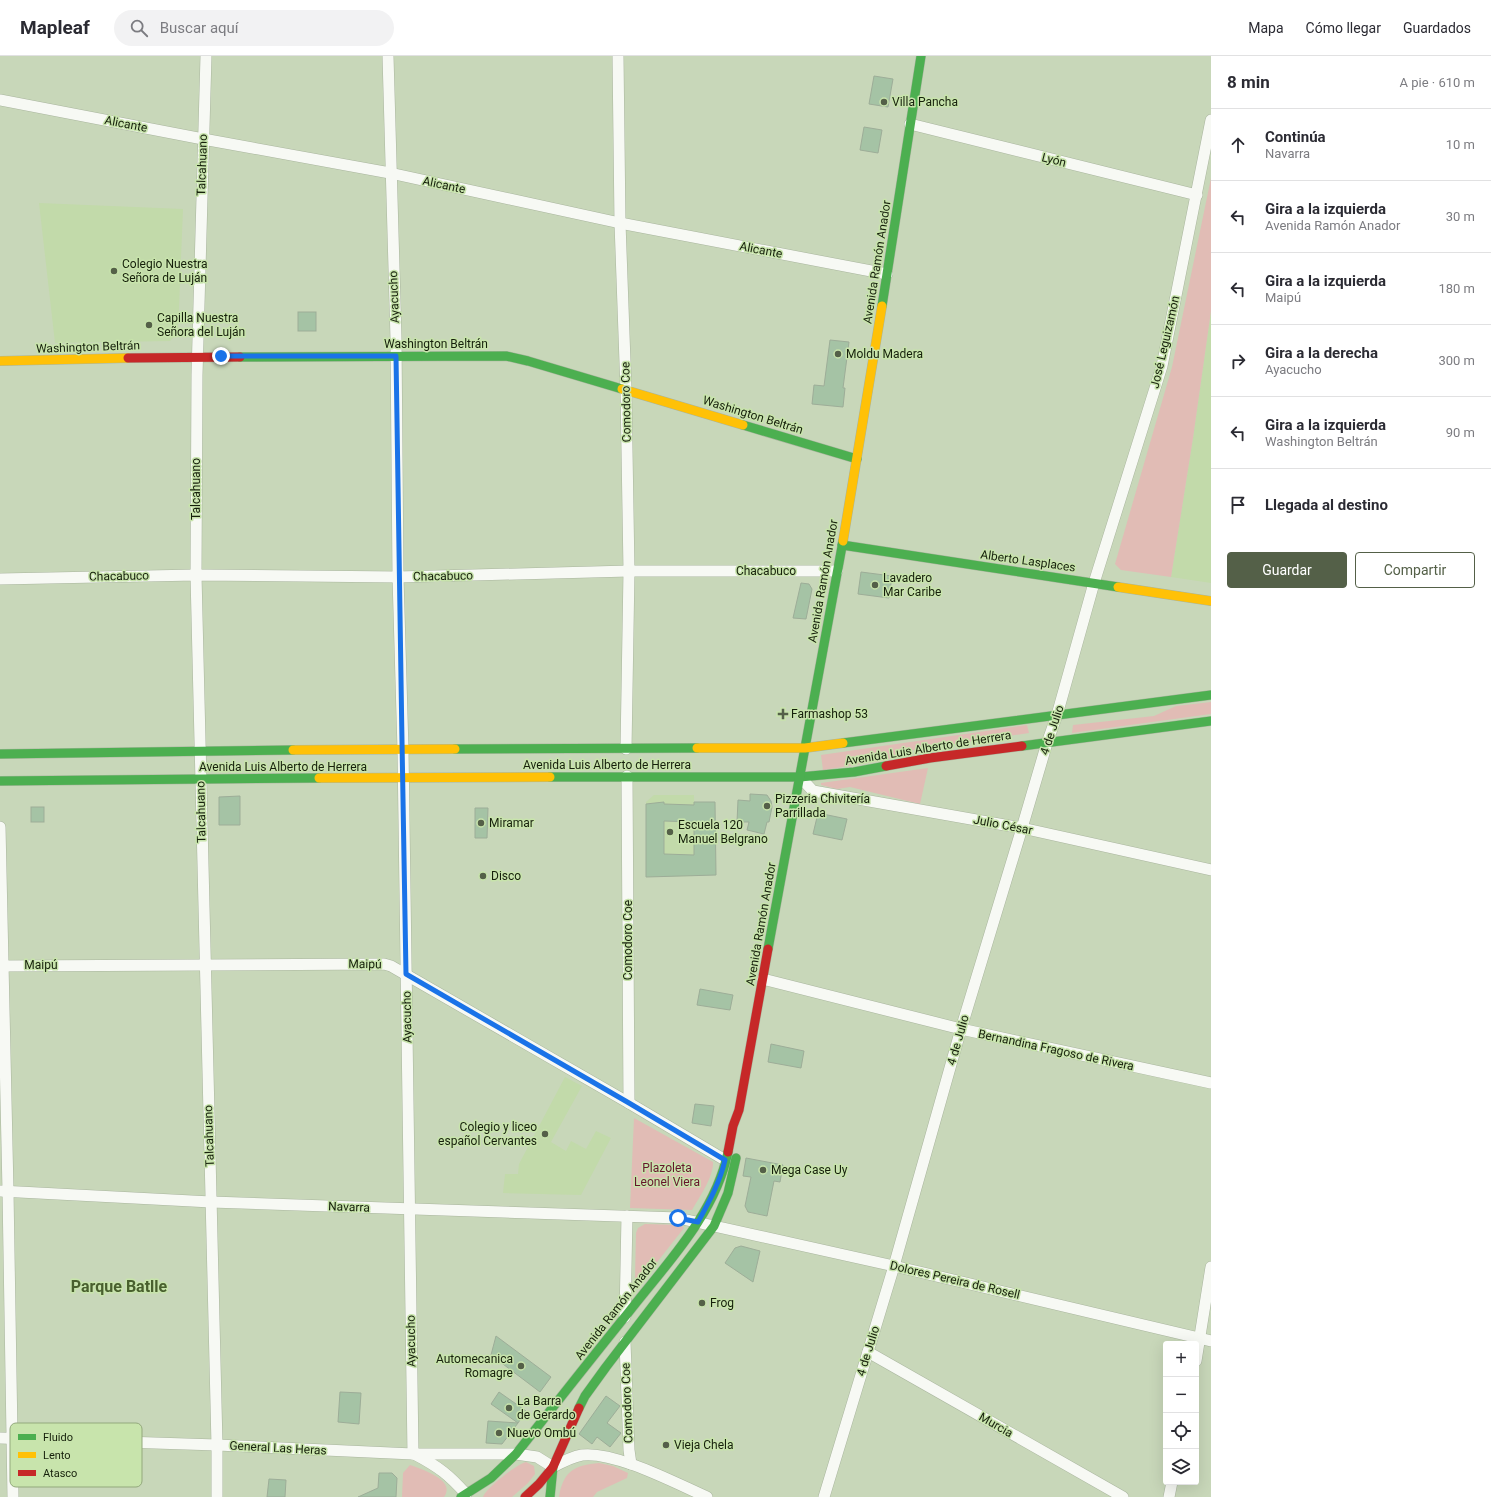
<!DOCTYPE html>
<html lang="es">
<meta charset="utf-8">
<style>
:root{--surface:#fff;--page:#f2f2f3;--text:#2b2b33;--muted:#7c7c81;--line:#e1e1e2;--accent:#546048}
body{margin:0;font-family:Roboto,sans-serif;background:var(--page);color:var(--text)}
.controls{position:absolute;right:12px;bottom:12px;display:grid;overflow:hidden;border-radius:4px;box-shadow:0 4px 16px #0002}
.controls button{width:36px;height:36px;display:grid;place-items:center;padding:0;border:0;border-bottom:1px solid var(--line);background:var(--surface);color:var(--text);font:20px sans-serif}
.stop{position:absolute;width:12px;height:12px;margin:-9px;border:3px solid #1a73e8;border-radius:50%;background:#fff}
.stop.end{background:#1a73e8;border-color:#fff;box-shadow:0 1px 4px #0008}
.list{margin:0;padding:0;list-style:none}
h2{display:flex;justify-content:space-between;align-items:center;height:52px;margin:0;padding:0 16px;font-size:17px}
h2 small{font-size:13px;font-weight:400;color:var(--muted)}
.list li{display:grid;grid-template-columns:26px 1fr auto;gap:12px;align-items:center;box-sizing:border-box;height:72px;padding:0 16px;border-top:1px solid var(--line)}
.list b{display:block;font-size:15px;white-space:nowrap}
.list p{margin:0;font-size:13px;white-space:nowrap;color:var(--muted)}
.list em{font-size:13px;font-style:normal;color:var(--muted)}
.actions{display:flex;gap:8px;padding:12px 16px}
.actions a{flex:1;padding:9px 0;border:1px solid var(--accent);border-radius:4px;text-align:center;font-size:14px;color:var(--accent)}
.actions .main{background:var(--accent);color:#fff}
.icon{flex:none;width:22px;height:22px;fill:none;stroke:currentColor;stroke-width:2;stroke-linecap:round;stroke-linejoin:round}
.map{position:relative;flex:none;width:1211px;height:1441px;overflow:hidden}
header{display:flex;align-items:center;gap:24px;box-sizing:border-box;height:56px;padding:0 20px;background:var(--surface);border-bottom:1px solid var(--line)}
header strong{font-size:19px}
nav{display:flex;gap:22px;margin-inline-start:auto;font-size:14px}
.search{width:280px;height:36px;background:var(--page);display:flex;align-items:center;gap:10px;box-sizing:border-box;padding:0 14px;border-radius:22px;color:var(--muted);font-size:15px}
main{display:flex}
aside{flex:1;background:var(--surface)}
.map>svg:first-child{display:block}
.built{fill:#c2daaa}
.green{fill:#e1bcb5}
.building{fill:#a5c3a5;stroke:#9dad98;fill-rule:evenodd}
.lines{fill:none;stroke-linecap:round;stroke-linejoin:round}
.street-casing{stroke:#a9b59e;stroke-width:12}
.fast-casing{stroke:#a9b59e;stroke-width:10}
.slow-casing{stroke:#a9b59e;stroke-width:10}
.jam-casing{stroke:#a9b59e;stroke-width:10}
.street{stroke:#f7f9f4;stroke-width:11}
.fast{stroke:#4caf50;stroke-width:9}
.slow{stroke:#ffc107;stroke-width:9}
.jam{stroke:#c62828;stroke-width:9}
.route{stroke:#1a73e8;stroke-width:5}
.poi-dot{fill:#546048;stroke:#c8e4ac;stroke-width:1.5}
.labels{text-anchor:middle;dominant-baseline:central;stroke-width:3;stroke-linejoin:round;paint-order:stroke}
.poi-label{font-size:12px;fill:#16200b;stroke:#c8e4ac;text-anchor:start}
.street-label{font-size:12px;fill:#16200b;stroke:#c8e4ac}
.park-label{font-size:12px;fill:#67142b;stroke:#c8e4ac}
.district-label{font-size:16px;font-weight:bold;fill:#49602e;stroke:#c8e4ac}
.key{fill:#c8e4ac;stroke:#93a97c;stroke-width:1}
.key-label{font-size:11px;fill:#16200b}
</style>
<header>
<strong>Mapleaf</strong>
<div class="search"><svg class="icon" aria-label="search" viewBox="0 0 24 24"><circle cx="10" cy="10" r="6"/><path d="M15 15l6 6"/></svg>Buscar aquí</div>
<nav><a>Mapa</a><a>Cómo llegar</a><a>Guardados</a></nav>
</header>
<main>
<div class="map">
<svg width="1211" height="1441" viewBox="0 0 1211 1441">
<rect width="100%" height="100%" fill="#c8d7b9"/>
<!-- built -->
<g class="built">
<path d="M39 147 183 153 178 277 170 285 55 287Z"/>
<path d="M1211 255V527L1171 521 1193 382Z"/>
<path d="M654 739H694L695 820 646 821V746Z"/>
<path d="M565 1021 582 1030 551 1086 566 1095 571 1085 586 1093 596 1075 611 1082 581 1139 503 1137 505 1118H518L519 1108Z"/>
</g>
<!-- green -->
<g class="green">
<path d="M1211 122V255L1193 382 1171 521 1121 514 1115 508 1172 311Z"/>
<path d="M1211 646V658L1072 677 1073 669 1154 660 1176 650Z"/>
<path d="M1027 669 1029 677 913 694 887 704 823 714 821 699Z"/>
<path d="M928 712 920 748 850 731 837 733 821 729V727Z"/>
<path d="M634 1062 713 1106C714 1120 699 1142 692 1154L630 1152Z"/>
<path d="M645 1168 681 1169 684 1172 643 1224 639 1227 635 1225V1223L636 1177 638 1172Z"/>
<path d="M526 1406 534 1410 535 1418 528 1427 512 1441H483C485 1433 517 1408 526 1406Z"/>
<path d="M599 1407 613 1410 628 1417 627 1422 597 1436 593 1441H559C563 1415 575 1409 599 1407Z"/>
<path d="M410 1409C421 1413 457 1424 444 1441H402L403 1417Z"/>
</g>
<!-- building -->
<g class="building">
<path d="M874 20 893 23 888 51 869 48Z"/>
<path d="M864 71 882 74 878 97 860 94Z"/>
<rect x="298" y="256" width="18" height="19"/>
<path d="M830 284 849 286 843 332H845L843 351 812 348 814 329 824 330Z"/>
<path d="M861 516 892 520 889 542 858 538Z"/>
<path d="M801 527 809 528 812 533 806 563 793 562Z"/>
<path d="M750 738 767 739 771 745 772 751 769 766H767L764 778 747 774 749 766H737L738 744 750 745Z"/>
<path d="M240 740V769H219V741Z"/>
<path d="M664 746V748L694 749V746H715L716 819 646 821V748ZM664 765 694 766V799L664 798Z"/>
<rect x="31" y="751" width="13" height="15"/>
<path d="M475 752H488L487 782H475Z"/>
<path d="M818 757 847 763 842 784 813 778Z"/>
<path d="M700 933 733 939 730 954 697 949Z"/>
<path d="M771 988 804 995 801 1012 768 1006Z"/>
<path d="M695 1048 714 1050 711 1070 692 1067Z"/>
<path d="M746 1102 783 1109 780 1126 774 1125 767 1160 748 1156 745 1150 751 1121 743 1120Z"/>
<path d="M741 1190 760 1195 753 1226 725 1207 735 1192Z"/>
<path d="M496 1280 551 1321 540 1336 491 1299Z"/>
<path d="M340 1336 361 1337 359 1368 338 1366Z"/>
<path d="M499 1336 526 1355 518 1367 491 1348Z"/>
<path d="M606 1340 620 1350 607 1367 621 1377 610 1391 597 1381 592 1388 579 1378Z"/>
<path d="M488 1365 518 1367 502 1388 486 1387Z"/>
<path d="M379 1417H392L397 1422 396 1441H358L378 1432Z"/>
<path d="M269 1423 286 1424 285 1441H267Z"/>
</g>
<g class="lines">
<defs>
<g id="street">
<path d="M206 0 197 319 196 519 217 1389V1441"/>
<path d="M388 0 396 283 398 521 403 694 413 1398"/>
<path d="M618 0 620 167 626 334 629 515 626 693"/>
<path d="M0 44 203 83 390 117 620 167 887 218"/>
<path d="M910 68 1197 139"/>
<path d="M0 523 196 519 398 521 629 515H837"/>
<path d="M627 720 629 1047"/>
<path d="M800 721 813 735 1022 772 1211 814"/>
<path d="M0 771 8 1135 13 1441"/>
<path d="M0 910 384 908 391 910 629 1047 725 1104"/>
<path d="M763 923 961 973 1211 1027"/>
<path d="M0 1135 211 1146 678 1162 894 1210 1211 1285"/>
<path d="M625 1261 627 1160"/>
<path d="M625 1286 629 1394 631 1408"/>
<path d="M868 1296 1123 1441"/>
<path d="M1196 1305 1211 1211"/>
<path d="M0 1382 217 1389 413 1398H516L537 1401 553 1411C562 1406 571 1401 582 1399 615 1395 675 1427 707 1441"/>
<path d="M416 1399C439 1411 449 1419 466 1438"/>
<path d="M824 1441 894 1210 961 973 1022 772 1047 687 1057 659 1094 527 1162 310 1211 64"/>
<path d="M1169 1441 1172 1426"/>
</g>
<g id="fast">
<path d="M882 250 921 0"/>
<path d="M240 301 506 300 528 305 622 333"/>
<path d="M743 369 857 403"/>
<path d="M842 489 1118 531"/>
<path d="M843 687 1211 639"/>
<path d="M1022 690 1211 665"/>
<path d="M455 693 697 692"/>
<path d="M0 698 293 694"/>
<path d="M550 721H800L854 716 886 710"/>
<path d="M0 725 319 722"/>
<path d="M768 893 843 485"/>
<path d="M579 1352 585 1340 606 1311 714 1170 728 1137 736 1102"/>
<path d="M461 1441 491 1422 516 1398C553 1351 590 1304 628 1257 666 1208 715 1159 728 1096"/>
<path d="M550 1441 553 1411"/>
</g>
<g id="slow">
<path d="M0 305 128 302"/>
<path d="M622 333 743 369"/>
<path d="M843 485 882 250"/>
<path d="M1118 531 1211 545"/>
<path d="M697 692H805L843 687"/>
<path d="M293 694 455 693"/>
<path d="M319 722 550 721"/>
</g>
<g id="jam">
<path d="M128 302 240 301"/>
<path d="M886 710 930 702 1022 690"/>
<path d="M728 1096 733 1070 739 1054 768 893"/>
<path d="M525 1441 539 1428 553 1411 579 1352"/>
</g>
</defs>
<!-- street casing -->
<use href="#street" class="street-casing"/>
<!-- fast casing -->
<use href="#fast" class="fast-casing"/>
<!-- slow casing -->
<use href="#slow" class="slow-casing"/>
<!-- jam casing -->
<use href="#jam" class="jam-casing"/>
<!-- street -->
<use href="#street" class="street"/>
<!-- fast -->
<use href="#fast" class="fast"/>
<!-- slow -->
<use href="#slow" class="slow"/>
<!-- jam -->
<use href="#jam" class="jam"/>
</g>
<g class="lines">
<!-- route -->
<path class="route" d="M221 300H396C398 506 403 712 406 918L629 1047 725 1104C720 1126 709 1146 698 1166L678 1162"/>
</g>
<!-- markers -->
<g class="poi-dot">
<circle cx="884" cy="46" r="4"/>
<circle cx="114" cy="215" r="4"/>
<circle cx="149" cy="269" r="4"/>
<circle cx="838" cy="298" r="4"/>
<circle cx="875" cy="529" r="4"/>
<path d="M781 652h4v4h4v4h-4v4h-4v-4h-4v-4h4z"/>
<circle cx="767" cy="750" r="4"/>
<circle cx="481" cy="767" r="4"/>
<circle cx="670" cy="776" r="4"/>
<circle cx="483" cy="820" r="4"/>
<circle cx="545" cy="1078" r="4"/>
<circle cx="763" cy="1114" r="4"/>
<circle cx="702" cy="1247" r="4"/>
<circle cx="521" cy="1310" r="4"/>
<circle cx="509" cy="1352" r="4"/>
<circle cx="499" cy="1377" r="4"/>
<circle cx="666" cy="1389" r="4"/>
</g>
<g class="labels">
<!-- poi labels -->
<g class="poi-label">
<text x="892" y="46">Villa Pancha</text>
<text x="122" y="208">Colegio Nuestra<tspan x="122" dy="14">Señora de Luján</tspan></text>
<text x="157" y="262">Capilla Nuestra<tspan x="157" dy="14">Señora del Luján</tspan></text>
<text x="846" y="298">Moldu Madera</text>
<text x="883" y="522">Lavadero<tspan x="883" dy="14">Mar Caribe</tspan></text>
<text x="791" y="658">Farmashop 53</text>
<text x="775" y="743">Pizzeria Chivitería<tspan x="775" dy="14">Parrillada</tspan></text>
<text x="489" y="767">Miramar</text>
<text x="678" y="769">Escuela 120<tspan x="678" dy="14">Manuel Belgrano</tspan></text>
<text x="491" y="820">Disco</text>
<text x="537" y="1071" text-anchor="end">Colegio y liceo<tspan x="537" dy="14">español Cervantes</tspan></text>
<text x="771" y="1114">Mega Case Uy</text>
<text x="710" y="1247">Frog</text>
<text x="513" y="1303" text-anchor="end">Automecanica<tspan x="513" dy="14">Romagre</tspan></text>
<text x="517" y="1345">La Barra<tspan x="517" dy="14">de Gerardo</tspan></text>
<text x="507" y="1377">Nuevo Ombú</text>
<text x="674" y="1389">Vieja Chela</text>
</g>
<!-- street labels -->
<g class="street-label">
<text transform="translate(126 68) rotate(11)">Alicante</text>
<text transform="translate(1054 104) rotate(14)">Lyón</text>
<text transform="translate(202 109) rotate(-88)">Talcahuano</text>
<text transform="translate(444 129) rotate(12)">Alicante</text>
<text transform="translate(761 194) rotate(11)">Alicante</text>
<text transform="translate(877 206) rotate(-81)">Avenida Ramón Anador</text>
<text transform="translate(394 241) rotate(-92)">Ayacucho</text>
<text transform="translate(1165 286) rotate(-77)">José Leguizamón</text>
<text x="436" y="288">Washington Beltrán</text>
<text transform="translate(88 291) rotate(-2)">Washington Beltrán</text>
<text transform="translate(626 346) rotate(-91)">Comodoro Coe</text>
<text transform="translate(753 359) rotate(17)">Washington Beltrán</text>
<text transform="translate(196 433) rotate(-90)">Talcahuano</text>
<text transform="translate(1028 505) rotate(8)">Alberto Lasplaces</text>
<text x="766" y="515">Chacabuco</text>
<text transform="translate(119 520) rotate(-1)">Chacabuco</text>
<text transform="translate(443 520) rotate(-1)">Chacabuco</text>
<text transform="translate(823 525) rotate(-80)">Avenida Ramón Anador</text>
<text transform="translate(1052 674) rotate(-72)">4 de Julio</text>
<text transform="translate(928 692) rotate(-9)">Avenida Luis Alberto de Herrera</text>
<text x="607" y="709">Avenida Luis Alberto de Herrera</text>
<text x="283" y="711">Avenida Luis Alberto de Herrera</text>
<text transform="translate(201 756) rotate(-91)">Talcahuano</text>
<text transform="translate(1003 769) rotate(11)">Julio César</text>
<text transform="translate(761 868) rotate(-80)">Avenida Ramón Anador</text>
<text transform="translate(628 884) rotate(-90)">Comodoro Coe</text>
<text transform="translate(365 908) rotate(1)">Maipú</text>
<text x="41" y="909">Maipú</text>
<text transform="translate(407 961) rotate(-91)">Ayacucho</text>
<text transform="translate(958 984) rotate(-74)">4 de Julio</text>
<text transform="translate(1056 994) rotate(12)">Bernandina Fragoso de Rivera</text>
<text transform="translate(209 1080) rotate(-92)">Talcahuano</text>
<text transform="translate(349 1151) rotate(2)">Navarra</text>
<text transform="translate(955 1224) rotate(13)">Dolores Pereira de Rosell</text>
<text transform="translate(616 1253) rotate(-52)">Avenida Ramón Anador</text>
<text transform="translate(411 1285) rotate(-91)">Ayacucho</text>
<text transform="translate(868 1295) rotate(-73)">4 de Julio</text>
<text transform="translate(627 1347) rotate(-92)">Comodoro Coe</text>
<text transform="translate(996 1369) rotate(30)">Murcia</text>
<text transform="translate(278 1392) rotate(3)">General Las Heras</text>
</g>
<!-- park labels -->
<g class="park-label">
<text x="667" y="1112">Plazoleta<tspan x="667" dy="14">Leonel Viera</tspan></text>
</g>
<!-- district labels -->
<g class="district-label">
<text x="119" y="1230">Parque Batlle</text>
</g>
</g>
<!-- legend -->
<rect x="10" y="1367" width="132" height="64" rx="6" class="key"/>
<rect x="18" y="1378" width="18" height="6" fill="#4caf50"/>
<rect x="18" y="1396" width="18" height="6" fill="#ffc107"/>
<rect x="18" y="1414" width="18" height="6" fill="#c62828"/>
<g class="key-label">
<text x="43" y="1385">Fluido</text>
<text x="43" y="1403">Lento</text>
<text x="43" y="1421">Atasco</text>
</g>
</svg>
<div class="controls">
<button>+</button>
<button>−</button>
<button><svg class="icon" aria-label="locate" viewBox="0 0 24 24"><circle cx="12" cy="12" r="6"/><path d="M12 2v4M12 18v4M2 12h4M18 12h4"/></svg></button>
<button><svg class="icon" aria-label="layers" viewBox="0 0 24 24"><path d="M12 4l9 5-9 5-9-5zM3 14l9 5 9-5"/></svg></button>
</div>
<div class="stop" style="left:678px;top:1162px"></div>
<div class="stop end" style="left:221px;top:300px"></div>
</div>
<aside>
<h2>8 min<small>A pie · 610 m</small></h2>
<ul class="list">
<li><svg class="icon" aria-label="ahead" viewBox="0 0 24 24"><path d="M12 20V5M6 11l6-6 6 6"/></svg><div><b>Continúa</b><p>Navarra</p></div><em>10 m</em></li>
<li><svg class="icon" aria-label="left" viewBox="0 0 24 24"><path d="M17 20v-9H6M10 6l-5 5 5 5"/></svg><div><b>Gira a la izquierda</b><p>Avenida Ramón Anador</p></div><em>30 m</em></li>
<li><svg class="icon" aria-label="left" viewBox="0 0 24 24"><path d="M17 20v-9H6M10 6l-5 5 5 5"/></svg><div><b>Gira a la izquierda</b><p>Maipú</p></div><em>180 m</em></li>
<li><svg class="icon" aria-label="right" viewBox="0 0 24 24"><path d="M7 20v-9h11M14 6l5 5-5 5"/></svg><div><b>Gira a la derecha</b><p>Ayacucho</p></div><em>300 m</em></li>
<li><svg class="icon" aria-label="left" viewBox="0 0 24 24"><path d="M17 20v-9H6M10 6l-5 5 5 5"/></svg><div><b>Gira a la izquierda</b><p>Washington Beltrán</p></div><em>90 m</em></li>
<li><svg class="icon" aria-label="arrive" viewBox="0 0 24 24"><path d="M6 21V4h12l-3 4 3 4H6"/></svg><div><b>Llegada al destino</b></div></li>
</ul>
<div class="actions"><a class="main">Guardar</a><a>Compartir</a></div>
</aside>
</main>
